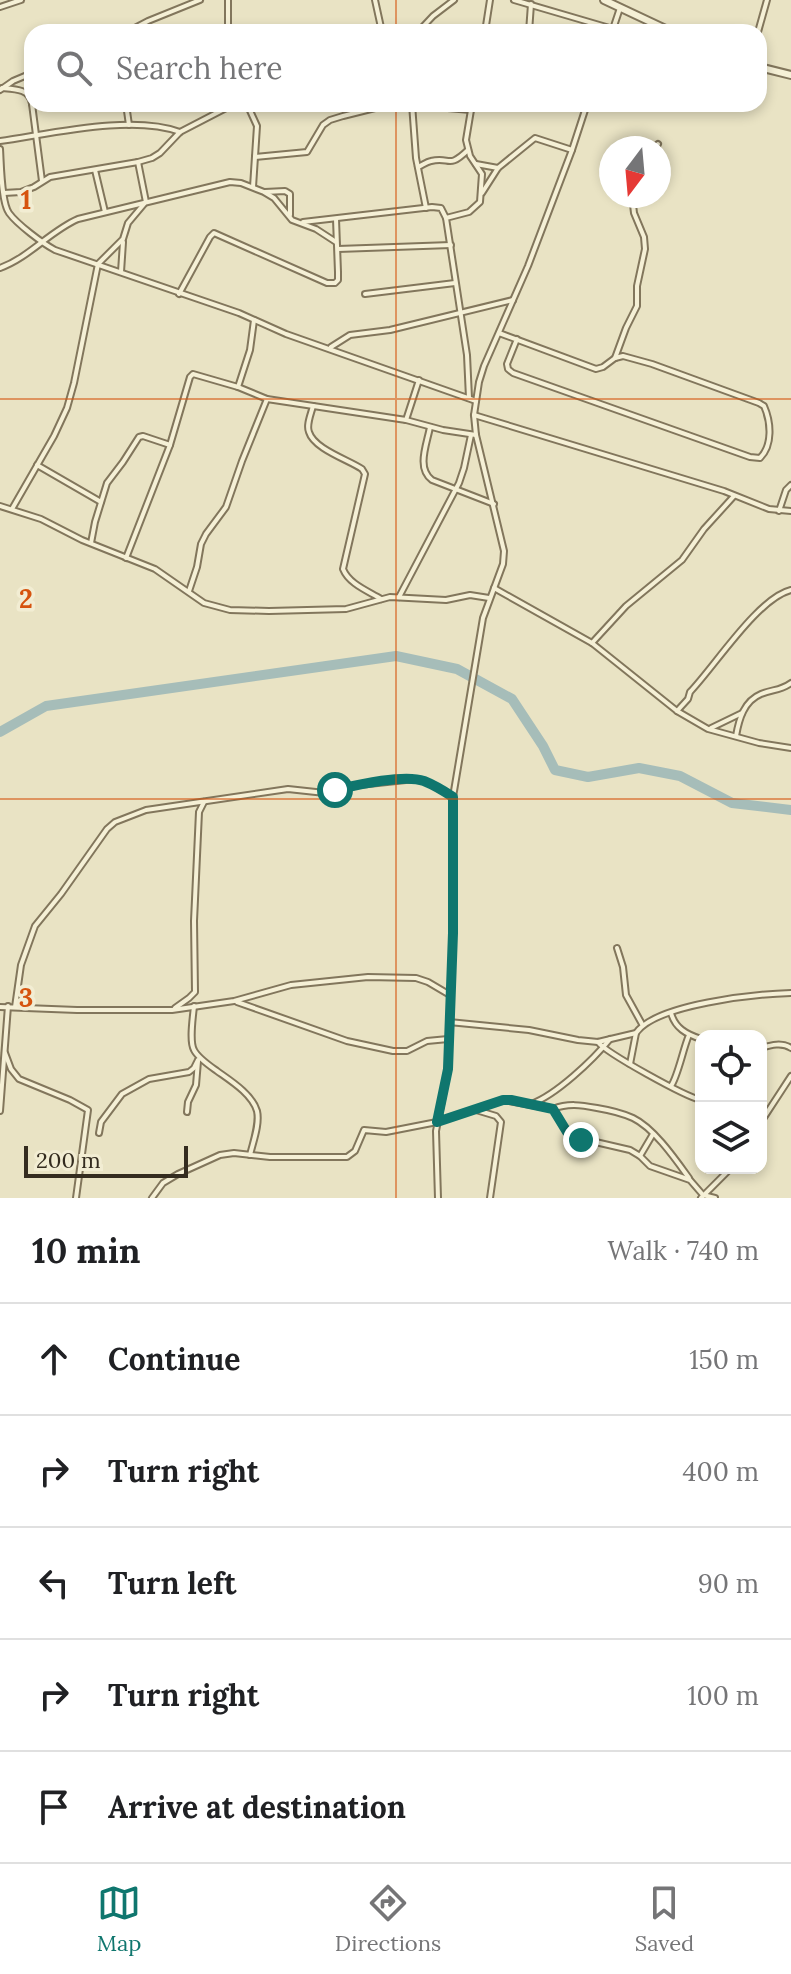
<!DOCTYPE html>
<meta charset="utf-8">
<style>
:root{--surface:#fff;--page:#f2f2f2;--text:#202124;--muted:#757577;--line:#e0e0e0;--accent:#0f766e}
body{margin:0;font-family:Lora,serif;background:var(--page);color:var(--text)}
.controls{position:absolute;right:24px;bottom:24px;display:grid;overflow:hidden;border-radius:16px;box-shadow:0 4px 12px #0003}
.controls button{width:72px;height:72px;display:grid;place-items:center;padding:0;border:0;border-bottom:2px solid var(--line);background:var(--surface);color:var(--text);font:40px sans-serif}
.compass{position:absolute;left:599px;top:136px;width:72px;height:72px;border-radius:50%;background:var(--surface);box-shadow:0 4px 12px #0003;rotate:196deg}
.scale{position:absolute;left:24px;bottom:20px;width:164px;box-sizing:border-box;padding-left:8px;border:4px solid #342c1f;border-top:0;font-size:22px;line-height:28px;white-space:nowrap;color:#342c1f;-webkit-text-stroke:6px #f2edd3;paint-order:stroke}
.stop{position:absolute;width:24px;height:24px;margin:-18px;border:6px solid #0f766e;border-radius:50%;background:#fff}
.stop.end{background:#0f766e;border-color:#fff;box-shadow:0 2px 8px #0008}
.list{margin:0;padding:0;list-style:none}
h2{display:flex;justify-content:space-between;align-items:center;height:104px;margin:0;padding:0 32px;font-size:34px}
h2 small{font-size:26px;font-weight:400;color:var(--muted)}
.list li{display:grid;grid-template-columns:52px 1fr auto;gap:24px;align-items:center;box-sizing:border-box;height:112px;padding:0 32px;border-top:2px solid var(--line)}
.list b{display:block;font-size:30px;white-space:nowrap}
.list em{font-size:26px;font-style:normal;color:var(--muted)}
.icon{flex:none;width:44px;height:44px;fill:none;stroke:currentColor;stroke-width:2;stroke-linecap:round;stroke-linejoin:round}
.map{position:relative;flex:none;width:791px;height:1198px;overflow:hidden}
.search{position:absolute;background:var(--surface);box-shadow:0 4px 12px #0003;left:24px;right:24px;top:24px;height:88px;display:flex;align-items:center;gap:20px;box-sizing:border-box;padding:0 28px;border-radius:24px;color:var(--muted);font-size:30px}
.sheet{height:664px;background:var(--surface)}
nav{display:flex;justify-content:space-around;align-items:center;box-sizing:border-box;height:112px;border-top:2px solid var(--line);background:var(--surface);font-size:22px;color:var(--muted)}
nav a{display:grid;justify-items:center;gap:4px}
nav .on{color:var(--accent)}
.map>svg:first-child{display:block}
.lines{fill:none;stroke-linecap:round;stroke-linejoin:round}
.river{stroke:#a6bdb9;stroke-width:10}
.minor-casing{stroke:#82765c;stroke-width:8}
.tertiary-casing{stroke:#82765c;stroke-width:10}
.minor{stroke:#f5f0d6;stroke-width:4}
.tertiary{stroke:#f5f0d6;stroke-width:6}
.route{stroke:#0f766e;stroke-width:10}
.grid{fill:none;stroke:#d6540e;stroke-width:2;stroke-opacity:0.55}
.grid-label{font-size:26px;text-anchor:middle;font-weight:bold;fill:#d6540e;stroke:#f2edd3;stroke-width:7;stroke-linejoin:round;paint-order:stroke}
</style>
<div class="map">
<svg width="791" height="1198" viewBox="0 0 791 1198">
<rect width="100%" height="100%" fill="#e9e3c4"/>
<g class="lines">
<!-- river -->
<path class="river" d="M0 732 46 706 396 656 457 669 512 699 543 746 555 770 588 777 639 768 680 776 732 803 791 810"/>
<defs>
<g id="minor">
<path d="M375 0 382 32"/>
<path d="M514 0 613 29"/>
<path d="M0 7 21 0"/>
<path d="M127 32 148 21 200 0"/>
<path d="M228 32V0"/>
<path d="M418 32 433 16 454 0"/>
<path d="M485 32 490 0"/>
<path d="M529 32 531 4"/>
<path d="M612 32 620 8"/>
<path d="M758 32 767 0"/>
<path d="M2 88C15 89 30 89 32 104"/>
<path d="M0 90 13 81 32 73"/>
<path d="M32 104 42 181"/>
<path d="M126 104 129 125"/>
<path d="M247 104 257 126 253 187"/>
<path d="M412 104 416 158 426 208"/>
<path d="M0 141C50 134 132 114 180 132"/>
<path d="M655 148 658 144"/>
<path d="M0 149C1 163 1 202 9 213 17 224 42 243 55 250L239 313 286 334 476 401"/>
<path d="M255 157 307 152 323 125 330 120 343 116 375 108 412 105 471 110"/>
<path d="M138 162 146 202"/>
<path d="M476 164 498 168 535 138 572 150"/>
<path d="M418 167C423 165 426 162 431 161 451 156 447 170 468 150"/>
<path d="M95 170 105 212"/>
<path d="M265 192 285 191 290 194V215"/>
<path d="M4 193 21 192 34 187 50 177 138 162 152 158 160 153 180 132 234 104"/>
<path d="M482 193 498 168"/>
<path d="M303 222 432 207 441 208 446 218"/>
<path d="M338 249 451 245"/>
<path d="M0 268C30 257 50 231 78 219L230 182 241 183 264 192 274 198 292 220 316 229 336 242"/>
<path d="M121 272 123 242"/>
<path d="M179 294 210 237 214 233 327 283H335L338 280V272L336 219"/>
<path d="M365 294 455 283"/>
<path d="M499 333 596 369 603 367 615 358 623 356 652 364 759 403 764 406C771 422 773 445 760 458L750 457 513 373 508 369 507 364 517 339"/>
<path d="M331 347 350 335 390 330 513 300"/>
<path d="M615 358 626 328 637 306V286L645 249 644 237 634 213 632 196"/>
<path d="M238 387 250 350 254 320"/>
<path d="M469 398 467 355 446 218 469 212 480 202 482 174 470 156 466 140 472 104"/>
<path d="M313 406C311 414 306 425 309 432 314 449 349 460 362 469L365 474 343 569C349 584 368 591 381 599"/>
<path d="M474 415 724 491 769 509 791 511"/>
<path d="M406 420 419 380"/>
<path d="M430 427C427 444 416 468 432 480L494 504"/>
<path d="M37 465 101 502"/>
<path d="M0 506 41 519 82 540 155 569 204 603 230 610 269 611 346 609 390 597 446 600 470 595 489 598"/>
<path d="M12 509 54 436 67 408 74 383 98 264 123 239 128 223 144 204"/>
<path d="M779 511 786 490 791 485"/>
<path d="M91 543 95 522 107 483 123 462 139 437 143 436 170 445"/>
<path d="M126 558 170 445 190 377 193 374 238 387 267 399 406 420 443 430 476 435"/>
<path d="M494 588 592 643 677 711 708 729 759 743 791 748"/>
<path d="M189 591 197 567 201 544 206 534 226 507 242 461 267 399"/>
<path d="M399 597 459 483 464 468 471 435"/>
<path d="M592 643 626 606 682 560 704 529 734 496"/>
<path d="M677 711 688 699 690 692C715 666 758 598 791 590"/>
<path d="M711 728 742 713"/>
<path d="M736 736C739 719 744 701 761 694 773 689 780 691 791 683"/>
<path d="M617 948 623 967 626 995 642 1024"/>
<path d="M237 1002 347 1041 393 1051H407L427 1041 448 1039"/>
<path d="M194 1006C193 1017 189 1041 194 1050 198 1058 210 1066 217 1071 231 1081 252 1094 257 1111 260 1124 253 1142 250 1155"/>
<path d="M0 1007 77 1010H172L234 1001 291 985 368 977 416 978 428 982 450 995"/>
<path d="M15 1007 21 965 35 926 61 894 107 829 115 822 146 810 288 789 325 793 359 785 415 779 427 782 453 797"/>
<path d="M175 1008 189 998 195 992 194 921 199 812 204 802"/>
<path d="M671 1013C675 1028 686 1034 701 1039"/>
<path d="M449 1022 529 1030 578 1040 598 1042 636 1033C656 1004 756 994 791 993"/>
<path d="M598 1042C606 1053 686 1097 701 1100"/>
<path d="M761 1048C771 1045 782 1042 791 1048"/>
<path d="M5 1053 11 1069 19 1079 70 1100 88 1110 76 1198"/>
<path d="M630 1064 636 1033"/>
<path d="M671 1086C678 1076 683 1049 689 1035"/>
<path d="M531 1104C556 1095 593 1060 610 1039"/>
<path d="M553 1109C568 1103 581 1105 597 1108 609 1110 622 1113 633 1118 654 1128 676 1160 689 1178"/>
<path d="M476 1110 496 1116 501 1122 490 1198"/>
<path d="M0 1111 8 1006"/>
<path d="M187 1112 188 1102 196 1085 198 1061"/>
<path d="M761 1122 791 1076"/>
<path d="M99 1133 101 1122 122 1094 149 1079 189 1072 194 1068 198 1060"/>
<path d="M640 1156 653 1134"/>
<path d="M152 1198 163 1183 178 1174 220 1155 234 1153 270 1157H347L355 1151 364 1130 386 1132 437 1122 503 1100 553 1109 567 1132 574 1137 630 1150 640 1156 650 1166 690 1180 703 1195 715 1198"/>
<path d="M438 1198 436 1131 448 1069 453 933V797L483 618 503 564 504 551 476 435 474 415 479 382 484 366 528 266 572 150 587 104"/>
<path d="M701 1198 731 1168"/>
</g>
<g id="tertiary">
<path d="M604 0 672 32"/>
<path d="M759 67 791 75"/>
</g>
</defs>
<!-- minor casing -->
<use href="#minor" class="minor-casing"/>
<!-- tertiary casing -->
<use href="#tertiary" class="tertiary-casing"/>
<!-- minor -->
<use href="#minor" class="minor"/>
<!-- tertiary -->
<use href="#tertiary" class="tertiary"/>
</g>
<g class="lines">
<!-- route -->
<path class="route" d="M335 790C357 785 404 774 424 781 434 785 444 791 453 797V933L448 1069 437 1122 503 1100H511L553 1109 567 1132 581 1140"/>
</g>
<!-- grid -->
<path class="grid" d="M396 0V32M396 104V1198M0 399H791M0 799H791"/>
<g class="grid-label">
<text x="26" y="209">1</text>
<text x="26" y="608">2</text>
<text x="26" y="1007">3</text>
</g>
</svg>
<div class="controls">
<button><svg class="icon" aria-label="locate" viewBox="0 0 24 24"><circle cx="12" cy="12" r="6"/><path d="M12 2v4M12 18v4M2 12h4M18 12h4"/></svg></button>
<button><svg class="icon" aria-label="layers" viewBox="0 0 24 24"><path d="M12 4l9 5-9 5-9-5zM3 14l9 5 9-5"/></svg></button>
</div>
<svg class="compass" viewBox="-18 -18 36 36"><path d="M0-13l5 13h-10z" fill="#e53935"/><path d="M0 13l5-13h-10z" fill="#757577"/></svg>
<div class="scale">200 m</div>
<div class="stop" style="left:335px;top:790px"></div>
<div class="stop end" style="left:581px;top:1140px"></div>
<div class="search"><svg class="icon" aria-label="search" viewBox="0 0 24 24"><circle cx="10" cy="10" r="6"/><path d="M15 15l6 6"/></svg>Search here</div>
</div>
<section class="sheet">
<h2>10 min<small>Walk · 740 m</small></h2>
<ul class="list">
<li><svg class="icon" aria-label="ahead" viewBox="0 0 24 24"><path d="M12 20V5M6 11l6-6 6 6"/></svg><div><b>Continue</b></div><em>150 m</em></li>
<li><svg class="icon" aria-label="right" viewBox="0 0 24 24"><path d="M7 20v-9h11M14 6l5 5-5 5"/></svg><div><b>Turn right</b></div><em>400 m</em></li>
<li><svg class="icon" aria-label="left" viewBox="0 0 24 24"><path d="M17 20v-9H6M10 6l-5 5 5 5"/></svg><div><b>Turn left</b></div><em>90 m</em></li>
<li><svg class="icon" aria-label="right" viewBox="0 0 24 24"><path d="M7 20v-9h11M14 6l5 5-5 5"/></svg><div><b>Turn right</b></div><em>100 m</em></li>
<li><svg class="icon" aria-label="arrive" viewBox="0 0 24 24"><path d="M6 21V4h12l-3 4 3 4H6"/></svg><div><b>Arrive at destination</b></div></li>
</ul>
</section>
<nav>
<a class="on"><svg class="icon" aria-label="map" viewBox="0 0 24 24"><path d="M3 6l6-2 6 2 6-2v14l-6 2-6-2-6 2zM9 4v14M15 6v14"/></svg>Map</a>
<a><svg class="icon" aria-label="directions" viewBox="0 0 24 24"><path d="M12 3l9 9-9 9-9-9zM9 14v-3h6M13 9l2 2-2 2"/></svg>Directions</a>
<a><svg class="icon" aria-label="saved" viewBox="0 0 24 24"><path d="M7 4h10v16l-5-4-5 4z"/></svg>Saved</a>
</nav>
